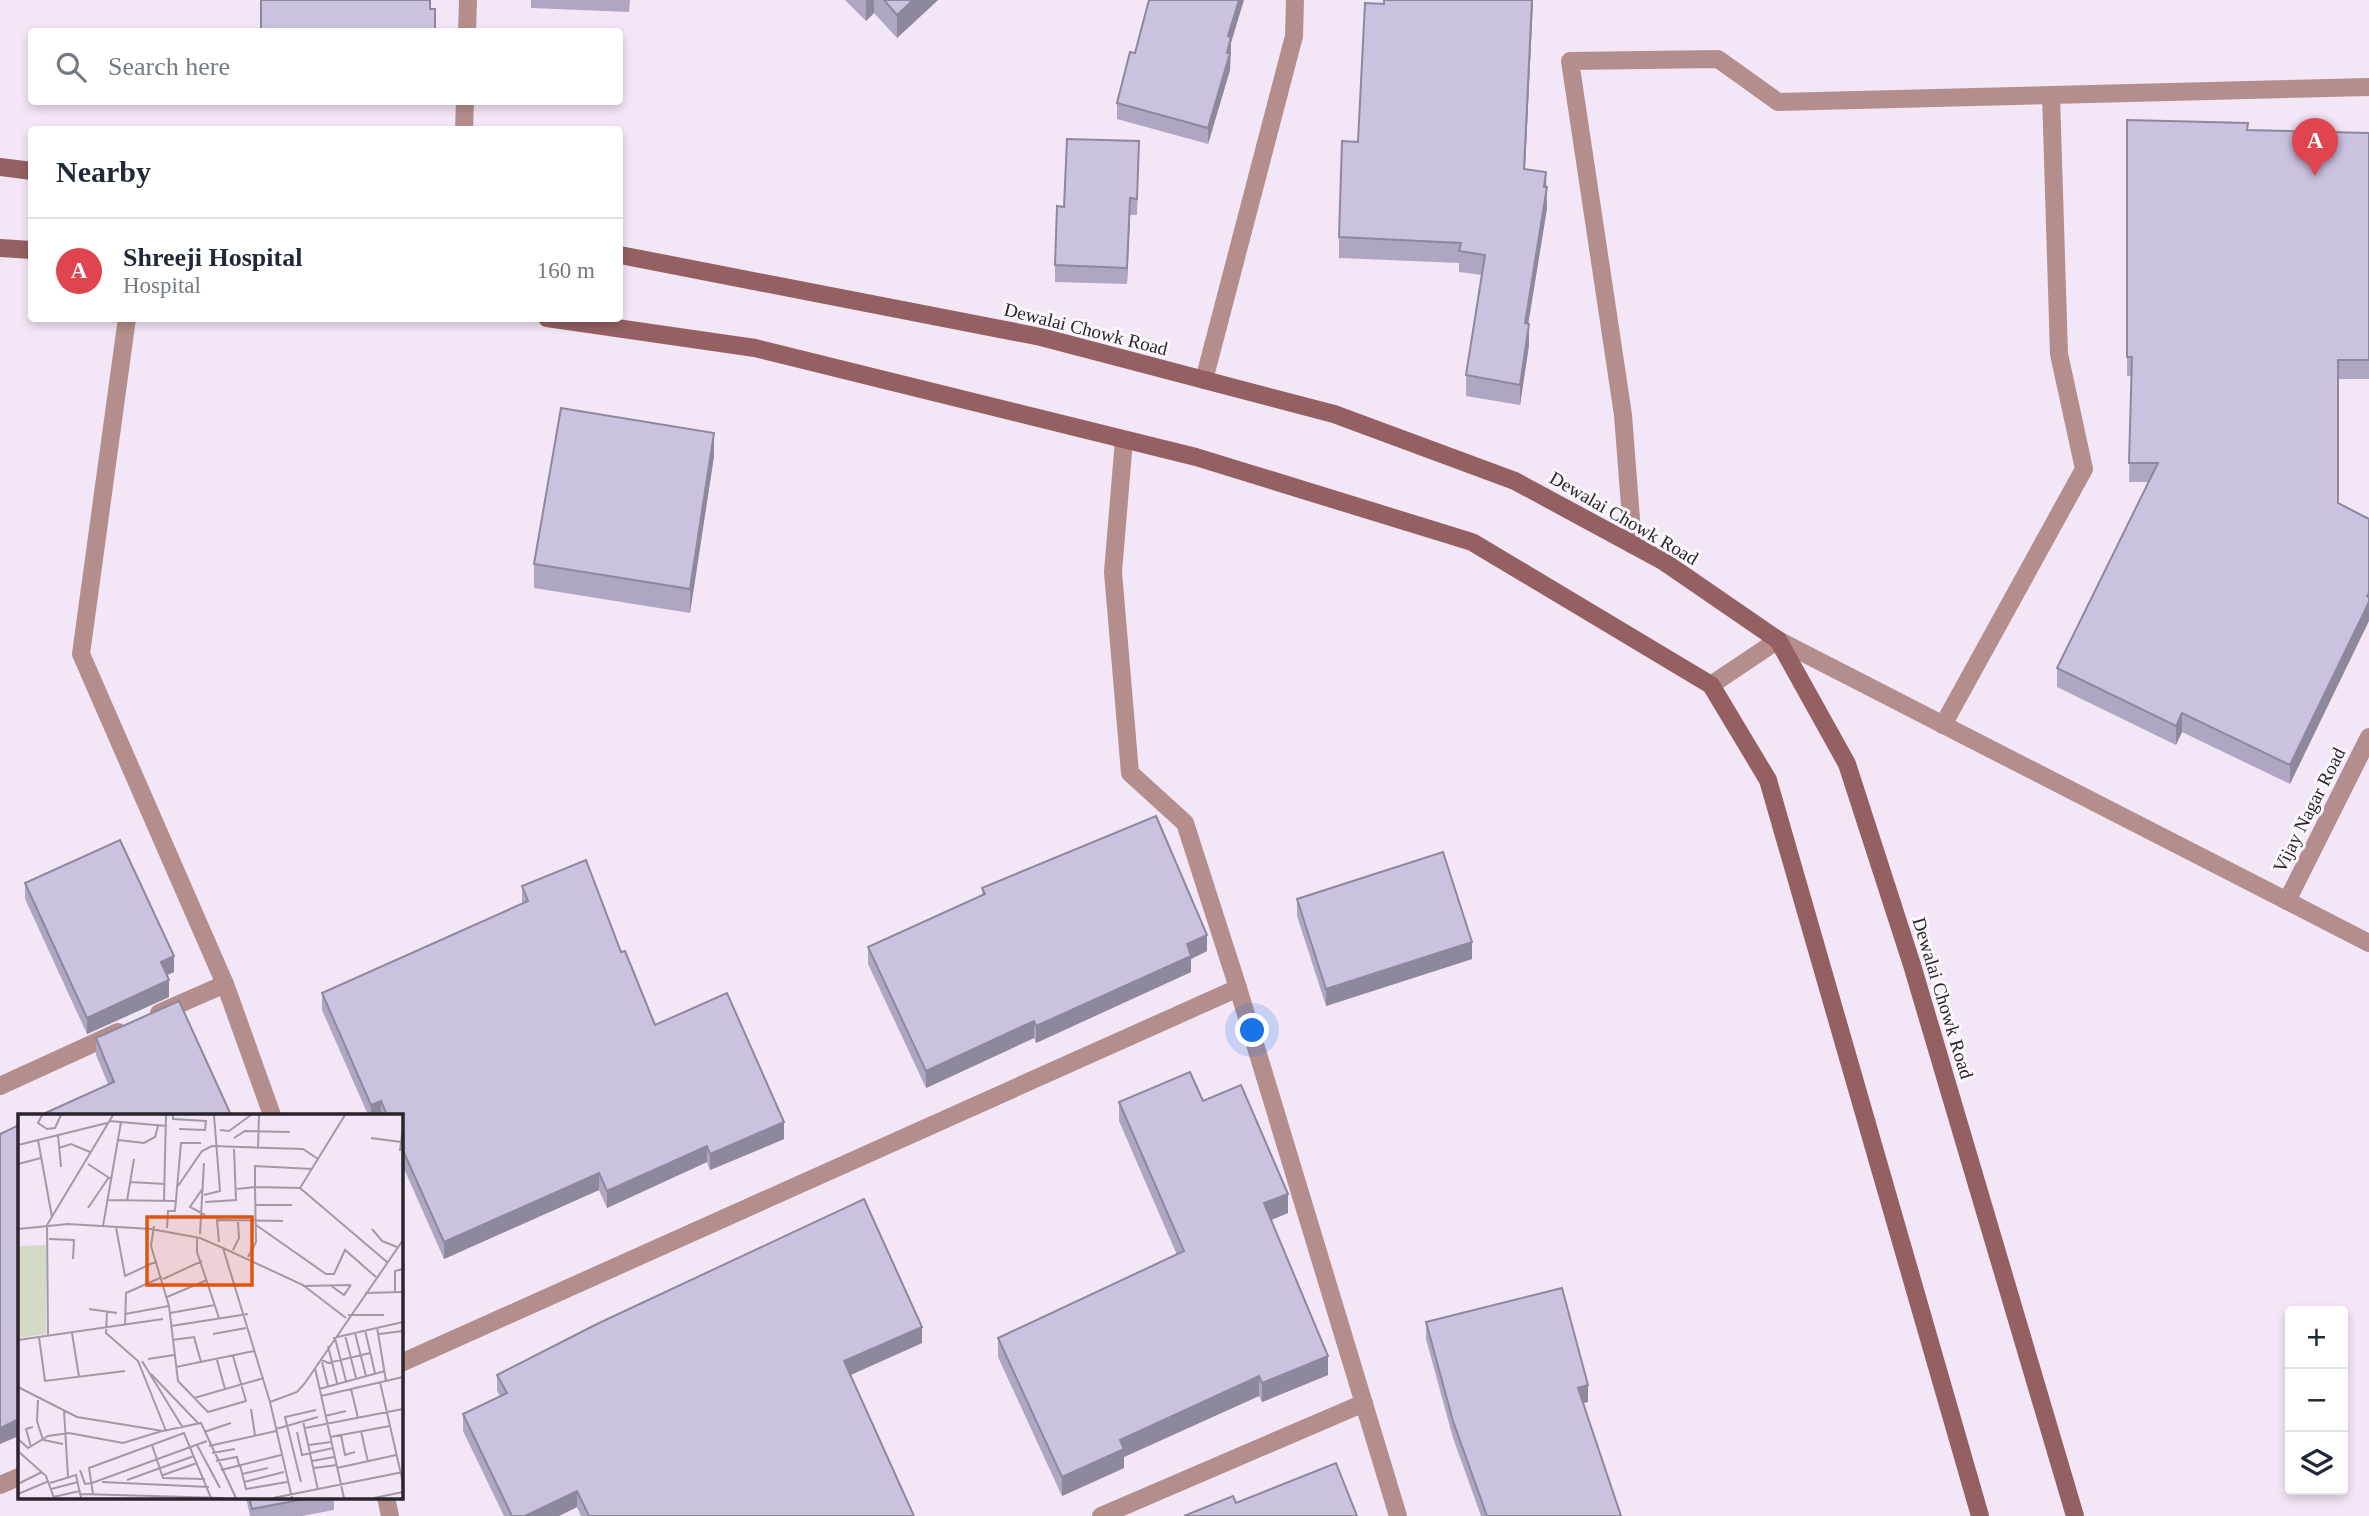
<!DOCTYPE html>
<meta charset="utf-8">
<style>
:root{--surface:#fff;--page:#f6f6f7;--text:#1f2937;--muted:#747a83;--line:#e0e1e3;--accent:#0b8043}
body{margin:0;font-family:"Times New Roman",serif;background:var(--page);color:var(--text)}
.controls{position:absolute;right:21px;bottom:21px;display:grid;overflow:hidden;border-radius:7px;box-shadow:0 4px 10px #0003}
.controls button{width:63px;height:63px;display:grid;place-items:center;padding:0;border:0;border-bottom:2px solid var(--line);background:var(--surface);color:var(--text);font:35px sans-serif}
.you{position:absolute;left:1253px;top:1031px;width:24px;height:24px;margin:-18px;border:5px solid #fff;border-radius:50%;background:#1a73e8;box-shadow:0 0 0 10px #1a73e833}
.badge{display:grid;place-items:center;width:46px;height:46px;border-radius:50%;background:var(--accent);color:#fff;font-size:23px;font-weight:700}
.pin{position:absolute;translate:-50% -58px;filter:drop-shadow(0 2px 4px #0008)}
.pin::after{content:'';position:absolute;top:37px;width:24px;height:21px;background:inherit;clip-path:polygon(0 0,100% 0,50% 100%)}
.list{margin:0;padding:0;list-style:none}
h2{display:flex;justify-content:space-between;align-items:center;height:91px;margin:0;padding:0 28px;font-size:30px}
h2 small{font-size:23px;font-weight:400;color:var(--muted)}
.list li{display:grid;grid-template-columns:46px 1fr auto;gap:21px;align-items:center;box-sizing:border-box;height:105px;padding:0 28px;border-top:2px solid var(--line)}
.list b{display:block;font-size:26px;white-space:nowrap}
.list p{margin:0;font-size:23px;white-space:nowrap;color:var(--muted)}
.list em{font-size:23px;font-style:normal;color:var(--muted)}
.icon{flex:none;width:38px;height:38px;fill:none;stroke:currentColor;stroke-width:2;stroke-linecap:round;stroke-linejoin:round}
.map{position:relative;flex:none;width:2369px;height:1516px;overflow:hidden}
.search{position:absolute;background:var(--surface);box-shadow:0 4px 10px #0003;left:28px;top:28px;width:595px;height:77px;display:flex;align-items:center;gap:18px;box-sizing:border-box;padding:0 24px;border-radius:7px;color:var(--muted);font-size:26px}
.panel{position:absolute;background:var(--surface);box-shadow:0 4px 10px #0003;left:28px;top:126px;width:595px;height:196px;border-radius:7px}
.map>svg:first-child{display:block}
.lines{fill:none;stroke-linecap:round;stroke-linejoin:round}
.minor{stroke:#b38e8d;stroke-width:18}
.tertiary{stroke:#b38e8d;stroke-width:18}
.secondary{stroke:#956061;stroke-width:18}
.wall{fill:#afa7c1}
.shaded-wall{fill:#8e889d}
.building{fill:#cbc2e0;stroke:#8e889d;stroke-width:2}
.labels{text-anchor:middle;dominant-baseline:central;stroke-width:6;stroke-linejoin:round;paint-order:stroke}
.street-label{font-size:19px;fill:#2a252b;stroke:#fcf7fd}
.inset-road{fill:none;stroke:#a399a5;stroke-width:2}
.view{fill:#de560e;fill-opacity:0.15;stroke:#de560e;stroke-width:3.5}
.inset-edge{fill:none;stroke:#2a252b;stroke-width:3.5}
</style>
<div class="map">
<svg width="2369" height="1516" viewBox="0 0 2369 1516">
<rect width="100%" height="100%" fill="#f3e6f7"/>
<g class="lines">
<!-- minor -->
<g class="minor">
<path d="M467 32 468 0"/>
<path d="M464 130 465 102"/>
<path d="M127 318 81 654 225 984 272 1115"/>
<path d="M1204 380 1294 36 1295 0"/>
<path d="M1124 440 1113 572 1130 773 1185 823 1238 988 1398 1516"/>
<path d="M1633 545 1623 415 1570 61 1718 59 1778 102 2369 87"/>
<path d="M1943 725 2084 469 2059 354 2051 95"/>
<path d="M159 1013 225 984"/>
<path d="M0 1086 118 1032"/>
<path d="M401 1363 1238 988"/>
<path d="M0 1485 19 1477"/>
<path d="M386 1497 390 1516"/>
<path d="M1101 1516 1364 1403"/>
</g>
<!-- tertiary -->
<g class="tertiary">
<path d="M1711 685 1778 640 2369 943"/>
<path d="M2287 901 2369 737"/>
</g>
<!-- secondary -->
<g class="secondary">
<path d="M0 167 32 171"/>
<path d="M0 248 32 250"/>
<path d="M620 255 1041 337 1334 414 1515 481 1663 561 1778 640 1847 764 1912 965 2075 1516"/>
<path d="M547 318 755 348 1196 457 1472 542 1711 685 1768 780 1980 1516"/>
</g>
</g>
<!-- wall -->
<g class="wall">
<path d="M531 0H630L629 12 531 8Z"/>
<path d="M845 0H938L897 38 874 13 866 21Z"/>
<path d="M1384 0H1533L1525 169 1546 187 1547 208 1528 324 1529 345 1520 405 1466 396V375L1482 275 1459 272V263L1339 258V237L1358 142Z"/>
<path d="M1231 43 1230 70 1208 144 1117 119V103Z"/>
<path d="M2127 120 2247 130 2369 133V379H2338L2290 784 2182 732 2176 745 2057 687V668L2149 482H2129L2131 376H2127Z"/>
<path d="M1139 158 1137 215H1130L1127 284 1055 282V265L1064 207Z"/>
<path d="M714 456 690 613 534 588V564Z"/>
<path d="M25 883 174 972 167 975 169 997 87 1034 25 899Z"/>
<path d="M522 886 621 952 655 1025 784 1139 710 1170 707 1162 607 1208 599 1190 444 1259 401 1162V1115H368L322 1010V993L522 904Z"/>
<path d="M982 888 1207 951 1191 959V972L1036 1043 1034 1038 926 1088 868 964V947L982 895Z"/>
<path d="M1297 899 1472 959 1326 1006 1297 916Z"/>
<path d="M96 1038 231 1115 108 1084 96 1055Z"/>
<path d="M1203 1101 1288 1213 1271 1220 1328 1375 1262 1402 1259 1396 1124 1457V1468L1062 1496 998 1357V1338L1177 1255 1119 1121V1102Z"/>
<path d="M1426 1322 1588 1402 1583 1403 1621 1516H1481L1453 1438 1426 1339Z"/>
<path d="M922 1343 850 1375 914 1516H581L577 1507 559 1516H504L463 1431V1414L500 1396 497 1391V1375Z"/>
<path d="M246 1497H334V1510L302 1516H250Z"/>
</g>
<!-- shaded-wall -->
<g class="shaded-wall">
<path d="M866 0H874V13L866 21Z"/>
<path d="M913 0H938L897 38V15Z"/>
<path d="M1239 0H1244L1231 43 1230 70 1208 144V128L1227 53 1228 36Z"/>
<path d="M1532 0H1533L1524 190V169Z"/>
<path d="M1546 172 1547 208 1525 344V323Z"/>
<path d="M1130 198V215L1127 284V268Z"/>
<path d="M1529 324V345L1520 405V385Z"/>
<path d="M714 433V456L690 613V589Z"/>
<path d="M2369 593V621L2290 784V765Z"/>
<path d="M2182 713V732L2176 745V726Z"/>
<path d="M1207 935V951L1191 959V972L1036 1043V1026L1187 944Z"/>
<path d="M1472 942V959L1326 1006V989Z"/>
<path d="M174 956V972L161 978V962Z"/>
<path d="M169 980V997L87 1034V1018Z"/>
<path d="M1034 1021V1038L926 1088V1071Z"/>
<path d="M381 1101V1115H371V1105Z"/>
<path d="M784 1122V1139L710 1170V1154Z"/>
<path d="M707 1146V1162L607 1208V1191Z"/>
<path d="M599 1173V1190L444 1259V1242Z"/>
<path d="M1288 1194V1213L1264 1223V1203Z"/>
<path d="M922 1327V1343L844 1378V1361Z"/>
<path d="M1328 1356V1375L1262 1402V1383Z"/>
<path d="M1259 1376V1396L1124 1457V1468L1062 1496V1477L1120 1440Z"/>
<path d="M1588 1385V1402L1578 1404V1388Z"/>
<path d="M19 1419V1436L0 1444V1428Z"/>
<path d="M577 1491V1507L559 1516H525Z"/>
</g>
<!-- building -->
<g class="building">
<path d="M261 0H430V9H435V32H261Z"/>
<path d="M884 0H913L897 15Z"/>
<path d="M1149 0H1239L1228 36 1231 37 1227 53H1230L1208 128 1117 103 1130 52 1135 53Z"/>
<path d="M1384 0H1532L1524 169 1546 172 1544 187H1547L1525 323 1529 324 1520 385 1466 375 1485 255 1459 251 1461 243 1339 237 1342 141 1358 142 1365 3 1384 4Z"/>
<path d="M2127 120 2248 123 2247 130 2369 133V360H2338V503L2369 519V593L2367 596 2369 597V602L2290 765 2182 713 2176 726 2057 668 2158 463H2129L2132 357H2127Z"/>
<path d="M1067 139 1139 141 1137 199 1130 198 1127 268 1055 265 1057 206 1064 207Z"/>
<path d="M561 408 714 433 690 589 534 564Z"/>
<path d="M1156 816 1207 935 1187 944 1191 956 1036 1026 1034 1021 926 1071 868 947 985 894 982 888Z"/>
<path d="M120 840 174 956 161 962 169 980 87 1018 25 883Z"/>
<path d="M1443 852 1472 942 1326 989 1297 899Z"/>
<path d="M586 860 621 952 625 951 655 1025 727 993 784 1122 710 1154 707 1146 607 1191 599 1173 444 1242 401 1146V1115H387L381 1101 371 1105 322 993 528 901 522 886Z"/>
<path d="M179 1001 231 1115H41L114 1082 96 1038Z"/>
<path d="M1190 1072 1203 1101 1241 1085 1288 1194 1264 1203 1328 1356 1262 1383 1259 1376 1120 1440 1124 1449 1062 1477 998 1338 1184 1251 1119 1102Z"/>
<path d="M19 1125V1419L0 1428V1134Z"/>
<path d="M864 1199 922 1327 844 1361 914 1516H589L577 1491 525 1516H512L463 1414 507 1393 497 1375 597 1324Z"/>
<path d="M1562 1288 1588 1385 1578 1388 1621 1516H1487L1453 1421 1426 1322Z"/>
<path d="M1336 1463 1357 1516H1184L1233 1496 1236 1503Z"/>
<path d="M249 1497H315L252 1509Z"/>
</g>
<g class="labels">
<!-- street labels -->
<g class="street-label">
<text transform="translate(1086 329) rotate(14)">Dewalai Chowk Road</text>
<text transform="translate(1624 518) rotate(30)">Dewalai Chowk Road</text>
<text transform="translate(2309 810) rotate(-63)">Vijay Nagar Road</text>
<text transform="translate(1943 998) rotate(73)">Dewalai Chowk Road</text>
</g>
</g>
<!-- overview -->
<g transform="translate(18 1114)">
<rect width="385" height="385" fill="#f3e6f7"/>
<path d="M28 131V220L0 224V132Z" fill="#d3dac5"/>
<path class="inset-road" d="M24 1 20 9 29 15 37 14 43 1M155 1V5L188 7 187 16 161 15M91 7 149 12M202 16 211 17 233 1M40 21 43 53M216 24 227 17 272 18M353 24 383 28M20 26 34 103M100 26 126 29 137 23 140 12M0 31 89 9M41 34 53 30 72 38M240 35 241 1M382 37 385 11M0 50 23 44M70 50 93 65M112 68 147 70M160 72 184 37 194 32 285 35 300 45M185 74 172 93 187 101M282 74 369 148M219 75 237 73V52L294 55M186 81 202 77 196 1M90 86 157 87M109 87 116 45M146 87 148 1M187 88 218 86 216 35M237 91H274M70 94 91 63M29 111 30 222M29 111 95 1M238 111 308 160H316L327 136 358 163M85 112 103 8M136 112 133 132 151 192 160 267 190 298 228 287 215 242M98 113 107 162 139 147M149 114 150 97H157L163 29H183M0 115 50 110 133 115 182 124 205 134 252 288 274 384M354 115 364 127 379 133M182 120 186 49M179 123V138L201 204M31 125 56 126 55 145M201 128 199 106 265 107M205 134 285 171 328 204M215 136 221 124 220 108M230 143 238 128 237 73 282 74 327 1M145 165 184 147M312 171 326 181 333 171M285 172 333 171M377 178V157L385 155M347 179 385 178M149 183 189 166M71 195 99 199M89 198 88 219 120 247 148 317M152 199 197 191M107 200 151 192M330 201H366M107 212 108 179 144 163M153 212 230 200M359 213 368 267M347 216 357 259M54 219 61 263M337 219 348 262M195 220 228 214M361 220 385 217M327 221 338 264M21 223 27 267 107 257M315 224 385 208M317 224 328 267M0 226 145 205M154 226 176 223 183 248M310 232 319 269M130 245 156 241M302 245 310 249 352 239M199 246 207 275M124 247 165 314M304 248 310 272M158 253 236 237M297 254 326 384M133 260 180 309M362 268 385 369M0 273 59 303 145 317 183 309 218 384M301 275 367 257M333 275 340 304M303 282 385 263M176 284 246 264M20 286 19 307 25 326 45 330M252 288 279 278 287 269 385 126M233 295 237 321M46 297 50 363M307 302 328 297M285 307 300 376M287 314 385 295M258 315 300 303M343 317 350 348M186 318 213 309M279 318 284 341 315 334M323 321 327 341 337 338M312 323 372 312M0 325 10 334 30 322 51 319 105 329 144 317M134 331 145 364 187 365M179 331 202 374M291 331 313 328M191 332 258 317M13 333 8 315 15 313M0 337 28 362 36 384M194 339 217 335M198 347 219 343 221 351M294 347 316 343M222 351 228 375 269 368M296 354 319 351M319 354 378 341M62 356 67 370 74 369 189 327M203 356 263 341M224 360 250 354M145 361 179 349M109 366 176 342M84 368 191 373M226 368 266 358M283 368 267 303 298 296M32 369 58 361 63 384M0 370 24 358M33 375 60 368M0 380 31 367M62 380 206 384M75 380 71 354 166 319 193 384M35 383 62 377M255 384 385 358M356 384 385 378"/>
<path class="view" d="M129 103H234V171H129Z"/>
<rect width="385" height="385" class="inset-edge"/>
</g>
</svg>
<div class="controls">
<button>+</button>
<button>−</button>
<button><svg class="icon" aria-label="layers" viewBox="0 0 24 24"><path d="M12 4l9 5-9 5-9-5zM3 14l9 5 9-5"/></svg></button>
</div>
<div class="you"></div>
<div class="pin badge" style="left:2315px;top:176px;background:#e0444e">A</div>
<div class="search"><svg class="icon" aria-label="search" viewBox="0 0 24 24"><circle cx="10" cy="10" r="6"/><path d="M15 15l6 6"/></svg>Search here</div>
<section class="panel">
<h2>Nearby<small></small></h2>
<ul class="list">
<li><span class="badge" style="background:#e0444e">A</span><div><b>Shreeji Hospital</b><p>Hospital</p></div><em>160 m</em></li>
</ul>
</section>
</div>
